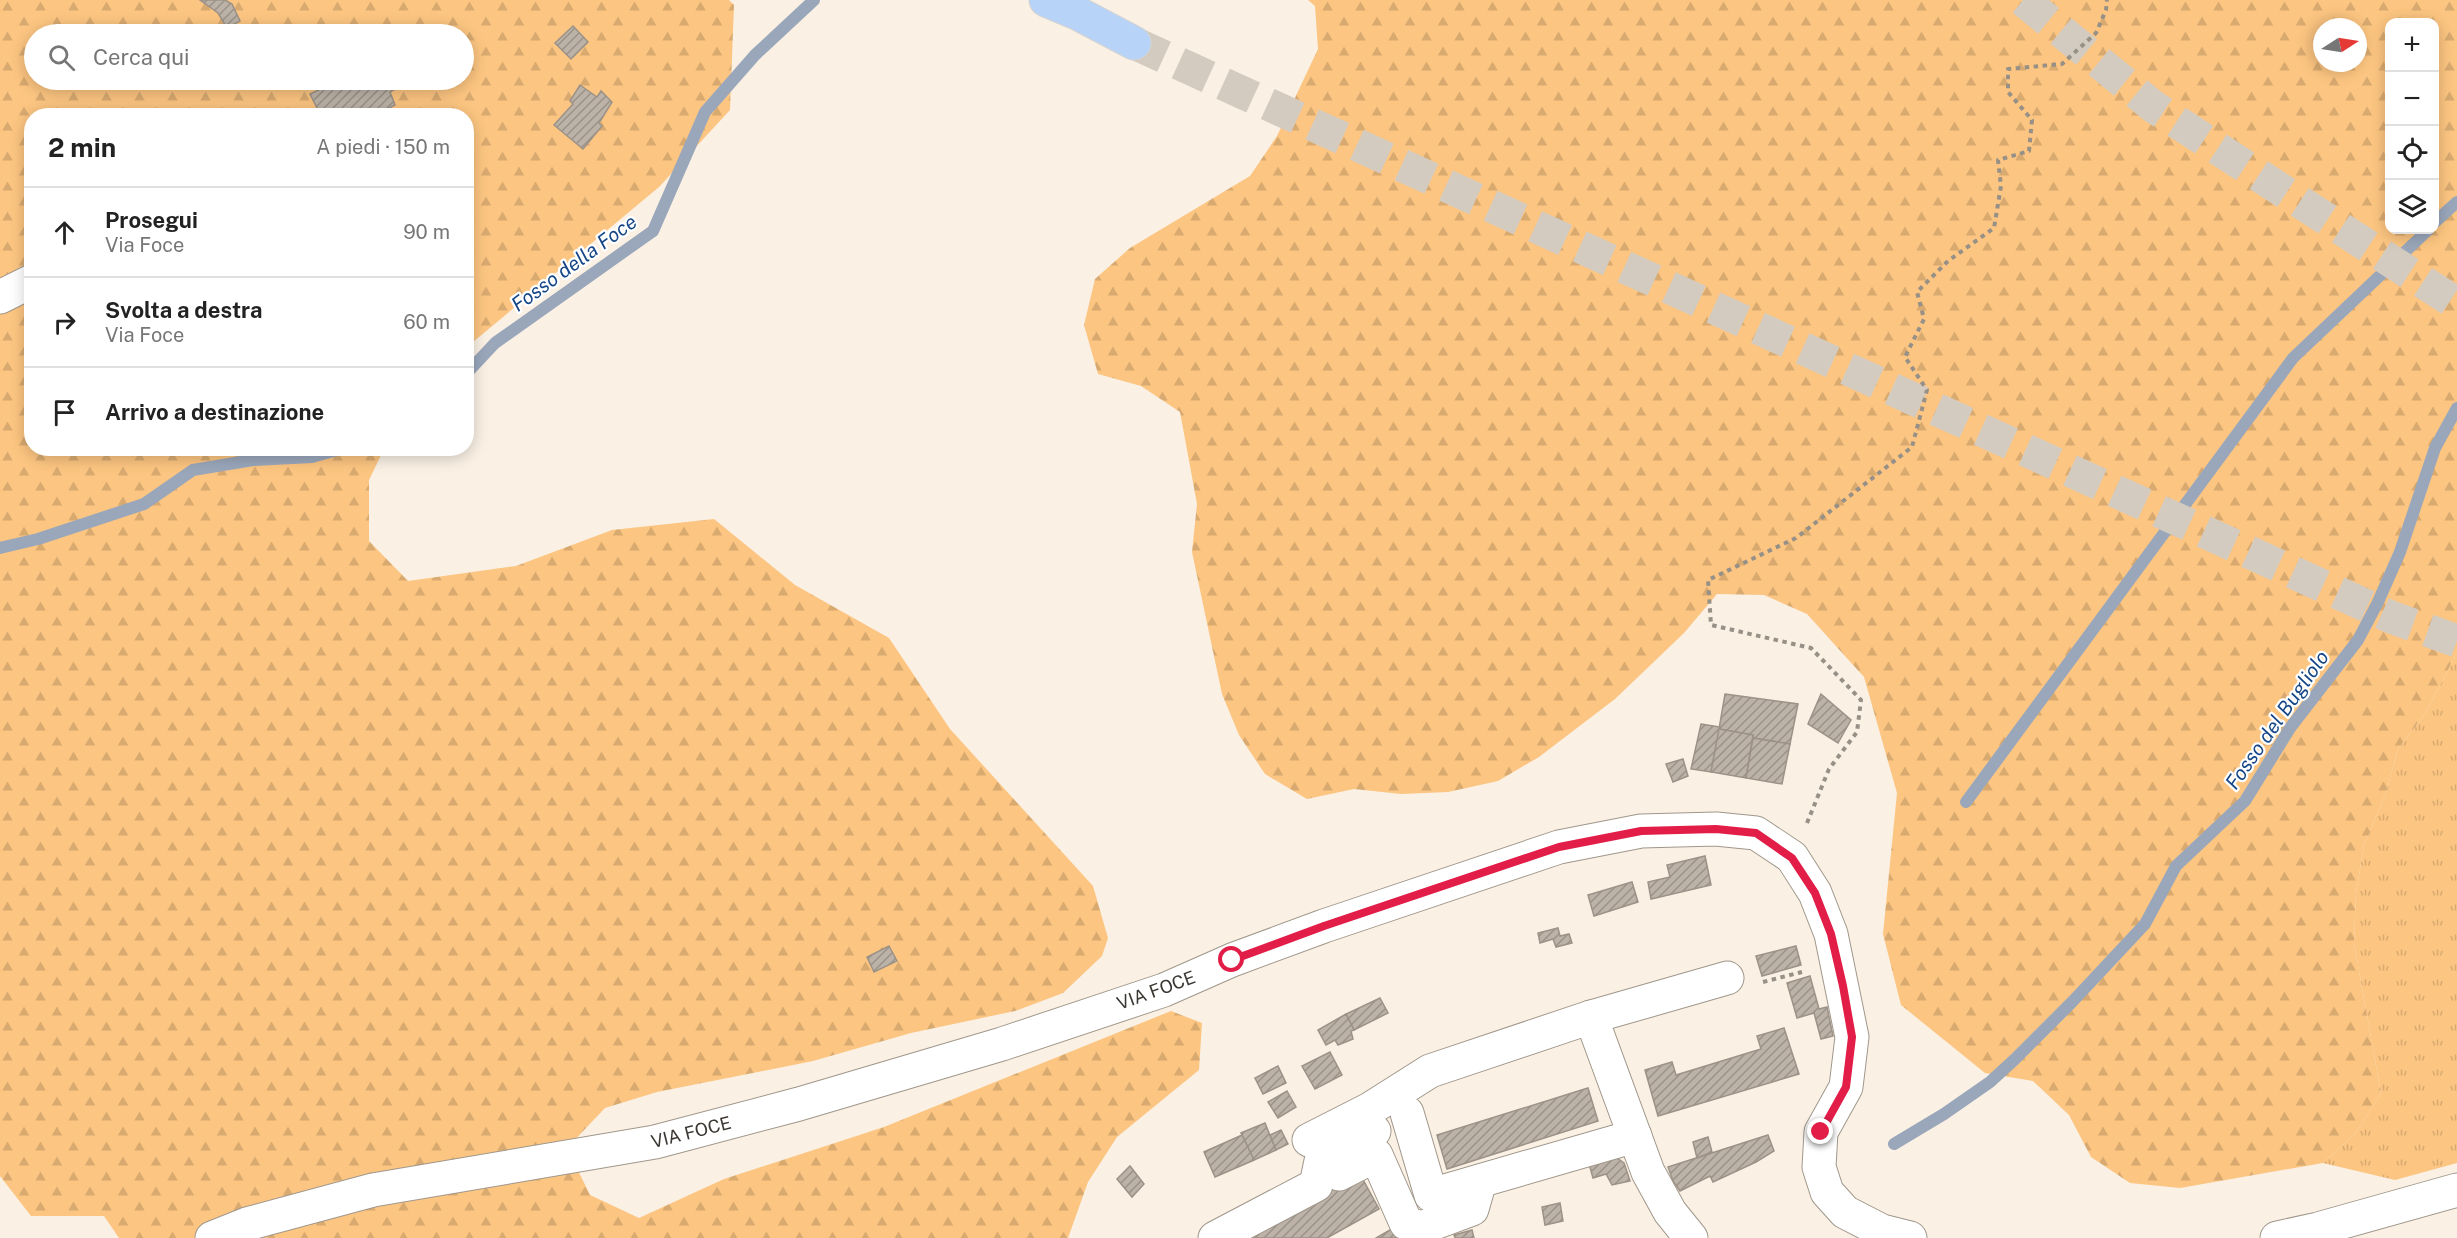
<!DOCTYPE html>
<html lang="it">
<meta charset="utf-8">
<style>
:root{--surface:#fff;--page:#f2f2f2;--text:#222;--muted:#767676;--line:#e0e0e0}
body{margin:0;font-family:"Public Sans",sans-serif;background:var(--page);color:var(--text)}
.controls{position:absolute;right:18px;top:18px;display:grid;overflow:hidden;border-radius:12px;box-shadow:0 3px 15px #0003}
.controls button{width:54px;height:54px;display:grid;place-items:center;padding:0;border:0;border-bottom:2px solid var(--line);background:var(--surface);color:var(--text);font:30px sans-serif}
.compass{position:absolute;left:2313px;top:18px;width:54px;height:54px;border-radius:50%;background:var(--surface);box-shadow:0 3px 15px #0003;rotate:78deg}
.stop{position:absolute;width:18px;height:18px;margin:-14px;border:4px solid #e11d48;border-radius:50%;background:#fff}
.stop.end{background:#e11d48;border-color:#fff;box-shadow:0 2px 6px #0008}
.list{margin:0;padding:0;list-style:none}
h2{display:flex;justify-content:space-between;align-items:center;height:78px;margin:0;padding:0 24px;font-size:26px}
h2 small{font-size:20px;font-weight:400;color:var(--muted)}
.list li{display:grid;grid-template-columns:39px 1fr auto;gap:18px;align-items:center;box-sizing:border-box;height:90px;padding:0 24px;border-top:2px solid var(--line)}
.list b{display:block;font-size:22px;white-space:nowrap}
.list p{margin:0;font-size:20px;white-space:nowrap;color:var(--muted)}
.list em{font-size:20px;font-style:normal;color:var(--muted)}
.icon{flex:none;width:33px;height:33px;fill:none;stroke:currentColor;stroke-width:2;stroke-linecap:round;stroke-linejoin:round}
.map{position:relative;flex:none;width:2457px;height:1238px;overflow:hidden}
.search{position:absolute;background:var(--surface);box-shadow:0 3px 15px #0003;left:24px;top:24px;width:450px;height:66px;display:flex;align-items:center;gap:15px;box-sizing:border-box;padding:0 21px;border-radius:33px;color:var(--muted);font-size:22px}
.panel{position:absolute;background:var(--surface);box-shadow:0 3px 15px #0003;left:24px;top:108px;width:450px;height:348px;border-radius:24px}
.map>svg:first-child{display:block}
.grass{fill:url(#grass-tufts)}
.forest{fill:url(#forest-firs);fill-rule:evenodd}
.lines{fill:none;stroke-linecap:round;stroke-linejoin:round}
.stream{stroke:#9aa7bb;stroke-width:12}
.building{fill:url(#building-hatch);stroke:#9c9287;stroke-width:1.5}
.minor-tunnel{stroke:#d4cbc0;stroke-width:33;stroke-dasharray:33 16;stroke-linecap:butt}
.major-tunnel{stroke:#d4cbc0;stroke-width:33;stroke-dasharray:33 16;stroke-linecap:butt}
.minor-casing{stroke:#a0978b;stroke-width:35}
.major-casing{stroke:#d4d3d2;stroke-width:35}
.path{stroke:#979087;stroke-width:4;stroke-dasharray:4.5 4.5;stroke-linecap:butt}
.minor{stroke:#fff;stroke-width:33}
.major{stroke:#b8d3f8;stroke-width:33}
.route{stroke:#e11d48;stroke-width:8}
.labels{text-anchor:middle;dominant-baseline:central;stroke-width:4.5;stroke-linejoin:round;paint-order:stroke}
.street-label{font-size:18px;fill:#3b3732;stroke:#fff}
.water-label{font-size:20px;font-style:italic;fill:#144687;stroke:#fff}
</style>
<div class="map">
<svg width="2457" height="1238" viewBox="0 0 2457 1238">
<defs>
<pattern id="grass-tufts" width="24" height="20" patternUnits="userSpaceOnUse" patternTransform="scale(1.5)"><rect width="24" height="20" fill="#fcc581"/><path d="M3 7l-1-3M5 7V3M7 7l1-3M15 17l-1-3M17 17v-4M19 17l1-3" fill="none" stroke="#d9aa70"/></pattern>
<pattern id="forest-firs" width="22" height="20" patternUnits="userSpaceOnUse" patternTransform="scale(1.5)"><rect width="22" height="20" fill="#fcc581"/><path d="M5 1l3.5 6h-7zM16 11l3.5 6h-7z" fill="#d9aa70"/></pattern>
<pattern id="building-hatch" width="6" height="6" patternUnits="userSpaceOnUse" patternTransform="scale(1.5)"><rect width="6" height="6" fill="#bcb2a7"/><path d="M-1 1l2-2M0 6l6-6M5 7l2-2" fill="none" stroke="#9a9289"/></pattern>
</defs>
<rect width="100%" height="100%" fill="#faf0e4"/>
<!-- grass -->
<path class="grass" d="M2457 652V1163L2395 1180 2323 1163 2356 1133 2381 1093 2354 943 2356 893 2364 845 2385 796 2398 749 2427 711Z"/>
<!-- forest -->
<g class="forest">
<path d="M0 0H729L734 5 730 110 659 187 467 347 466 116H32V448L384 449 369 480V541L408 581 516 566 612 530 714 519 795 585 889 638 950 729 1093 886 1108 938 1102 956 1063 993 1015 1011 911 1033 813 1061 657 1092 605 1108 567 1148 590 1195 639 1218 724 1179 884 1127 1171 1011 1202 1023 1199 1070 1117 1137 1088 1182 1068 1238H119L104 1216H31L0 1176ZM34 34H464V80H34Z"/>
<path d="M1308 0H2457V652L2427 711 2398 749 2385 796 2364 845 2356 893 2354 943 2381 1093 2356 1133 2323 1163 2180 1188 2130 1183 2091 1157 2069 1115 2033 1081 1985 1073 1901 1005 1883 934 1897 793 1864 677 1807 614 1764 595 1717 594 1684 633 1615 699 1539 757 1498 781 1448 792 1401 794 1354 789 1307 799 1265 774 1239 735 1222 694 1192 552 1197 504 1180 412 1141 386 1098 374 1084 325 1095 279 1130 248 1250 176 1277 136 1318 49 1315 6ZM2390 22H2434V230H2390ZM2322 27H2358V63H2322Z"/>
</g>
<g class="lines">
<!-- stream -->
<g class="stream">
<path d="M2434 223 2457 202"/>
<path d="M466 374 495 343 653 231 705 112 755 55 814 0"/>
<path d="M0 548 38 539 144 504 193 470 253 460 312 457 344 448"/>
<path d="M1966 802 2293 358 2428 230"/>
<path d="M1894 1144 1944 1114 1990 1082 2015 1059 2073 1001 2145 924 2176 866 2245 801 2290 728 2358 640 2378 602 2400 552 2435 448 2457 408"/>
</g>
</g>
<!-- building -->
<g class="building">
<path d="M200 0H225L232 4 240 21 227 28 218 13Z"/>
<path d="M573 26 588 42 571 59 555 43Z"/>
<path d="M339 80H390L395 89 390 92 395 105 375 116H321L310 94Z"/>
<path d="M580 85 597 97 601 91 612 102 599 123 602 126 583 149 554 125 573 104 570 101Z"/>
<path d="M1725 694 1798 704 1790 744 1753 738V735L1719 729Z"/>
<path d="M1821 694 1851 720 1838 743 1808 724Z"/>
<path d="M1701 724 1720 727 1711 772 1691 769Z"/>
<path d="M1719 729 1753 735 1746 778 1711 772Z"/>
<path d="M1753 738 1790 744 1782 784 1746 778Z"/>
<path d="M1683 759 1688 776 1673 782 1666 764Z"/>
<path d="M1705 856 1711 885 1651 899 1648 882 1670 877 1667 865Z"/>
<path d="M1632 882 1638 902 1594 916 1588 895Z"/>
<path d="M1558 928 1560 936 1569 934 1572 943 1556 947 1553 939 1540 943 1538 933Z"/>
<path d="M889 946 897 961 874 972 867 957Z"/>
<path d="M1796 946 1801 965 1762 976 1756 956Z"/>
<path d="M1810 976 1819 1009 1827 1007 1833 1036 1821 1039 1814 1013 1797 1018 1787 983Z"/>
<path d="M1380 998 1388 1013 1354 1030 1346 1014Z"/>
<path d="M1346 1014 1354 1030 1351 1031 1353 1039 1338 1045 1335 1040 1326 1045 1318 1030Z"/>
<path d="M1784 1028 1799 1074 1658 1116 1645 1070 1672 1062 1676 1075 1761 1049 1757 1036Z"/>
<path d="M1330 1052 1342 1075 1315 1089 1302 1066Z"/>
<path d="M1278 1066 1286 1083 1263 1094 1255 1078Z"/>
<path d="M1588 1088 1598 1121 1447 1169 1437 1135Z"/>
<path d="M1287 1091 1296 1107 1278 1118 1268 1102Z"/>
<path d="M1265 1123 1276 1150 1254 1160 1241 1133Z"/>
<path d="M1281 1130 1288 1144 1276 1150 1270 1135Z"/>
<path d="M1242 1135 1254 1160 1215 1177 1204 1152Z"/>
<path d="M1768 1135 1774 1151 1756 1162 1713 1182 1710 1176 1680 1191 1673 1181 1668 1167Z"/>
<path d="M1708 1137 1712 1152 1697 1158 1693 1142Z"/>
<path d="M1613 1155 1624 1163 1630 1181 1612 1185 1606 1174 1593 1178 1588 1160Z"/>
<path d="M1130 1166 1144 1184 1132 1197 1117 1179Z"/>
<path d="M1360 1174 1379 1209 1327 1238H1244Z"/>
<path d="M1560 1203 1563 1221 1545 1225 1542 1207Z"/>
<path d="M1393 1228 1399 1238H1376L1390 1230Z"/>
<path d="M1472 1230 1474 1238H1455L1454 1235Z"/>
</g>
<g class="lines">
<!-- minor-tunnel -->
<path class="minor-tunnel" d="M2023 0 2154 107 2457 304"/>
<!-- major-tunnel -->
<path class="major-tunnel" d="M1134 43 2391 617 2457 641"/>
<defs>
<g id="minor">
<path d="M0 297 32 281"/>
<path d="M1591 1017 1648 1172 1670 1212 1691 1238"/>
<path d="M1407 1113 1431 1195 1635 1136"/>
<path d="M1309 1140 1370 1109 1430 1071 1591 1017 1727 978"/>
<path d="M1339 1174 1376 1155 1406 1223 1421 1228 1472 1209 1480 1181"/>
<path d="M212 1238 247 1224 373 1190 655 1142 799 1104 1002 1044 1164 990 1232 960 1324 926 1559 847 1641 831 1716 829 1756 833 1792 857 1815 893 1831 934 1852 1037 1846 1087 1821 1132 1819 1167 1827 1192 1845 1212 1882 1231 1910 1238"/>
<path d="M1215 1238 1316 1185 1321 1161 1374 1131"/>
<path d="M2277 1238 2318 1229 2457 1190"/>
</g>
<path id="major" d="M1046 0 1077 13 1134 43"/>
</defs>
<!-- minor casing -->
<use href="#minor" class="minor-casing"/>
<!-- major casing -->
<use href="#major" class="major-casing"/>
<!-- path -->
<g class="path">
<path d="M1807 823 1829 769 1857 732 1861 700 1811 648 1711 625 1708 580 1796 538 1912 447 1927 390 1905 357 1924 319 1917 292 1948 261 1994 228 2001 186 1998 160 2029 151 2032 120 2008 92V69L2062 64 2096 33 2106 10 2107 0"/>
<path d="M1763 982 1802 972"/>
</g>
<!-- minor -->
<use href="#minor" class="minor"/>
<!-- major -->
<use href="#major" class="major"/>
</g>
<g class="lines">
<!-- route -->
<path class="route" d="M1232 960 1324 926 1559 847 1641 831 1716 829 1756 833 1792 858 1815 893 1831 934 1843 986 1852 1037 1846 1087 1821 1132"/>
</g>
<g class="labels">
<!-- street labels -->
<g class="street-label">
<text transform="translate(1156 990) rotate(-20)">VIA FOCE</text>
<text transform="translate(691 1132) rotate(-14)">VIA FOCE</text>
</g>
<!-- water labels -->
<g class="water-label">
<text transform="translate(574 263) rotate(-36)">Fosso della Foce</text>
<text transform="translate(2277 720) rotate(-55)">Fosso del Bugliolo</text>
</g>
</g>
</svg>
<div class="controls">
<button>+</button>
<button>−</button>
<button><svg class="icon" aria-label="locate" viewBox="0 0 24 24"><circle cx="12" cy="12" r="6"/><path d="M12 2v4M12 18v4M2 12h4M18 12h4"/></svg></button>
<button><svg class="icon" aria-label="layers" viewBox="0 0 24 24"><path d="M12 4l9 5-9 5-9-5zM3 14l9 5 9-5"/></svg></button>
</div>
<svg class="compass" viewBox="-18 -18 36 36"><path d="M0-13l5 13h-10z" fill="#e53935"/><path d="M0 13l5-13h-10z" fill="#767676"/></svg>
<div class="stop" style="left:1232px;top:960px"></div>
<div class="stop end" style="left:1821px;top:1132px"></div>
<div class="search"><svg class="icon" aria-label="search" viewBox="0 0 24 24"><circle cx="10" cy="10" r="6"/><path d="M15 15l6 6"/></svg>Cerca qui</div>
<section class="panel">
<h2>2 min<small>A piedi · 150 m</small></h2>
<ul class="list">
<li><svg class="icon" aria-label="ahead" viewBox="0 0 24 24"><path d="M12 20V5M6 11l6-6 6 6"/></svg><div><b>Prosegui</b><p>Via Foce</p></div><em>90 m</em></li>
<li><svg class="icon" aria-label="right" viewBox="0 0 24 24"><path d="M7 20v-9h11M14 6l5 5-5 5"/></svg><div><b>Svolta a destra</b><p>Via Foce</p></div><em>60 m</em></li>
<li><svg class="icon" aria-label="arrive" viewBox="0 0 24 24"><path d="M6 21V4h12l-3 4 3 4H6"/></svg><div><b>Arrivo a destinazione</b></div></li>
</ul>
</section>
</div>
